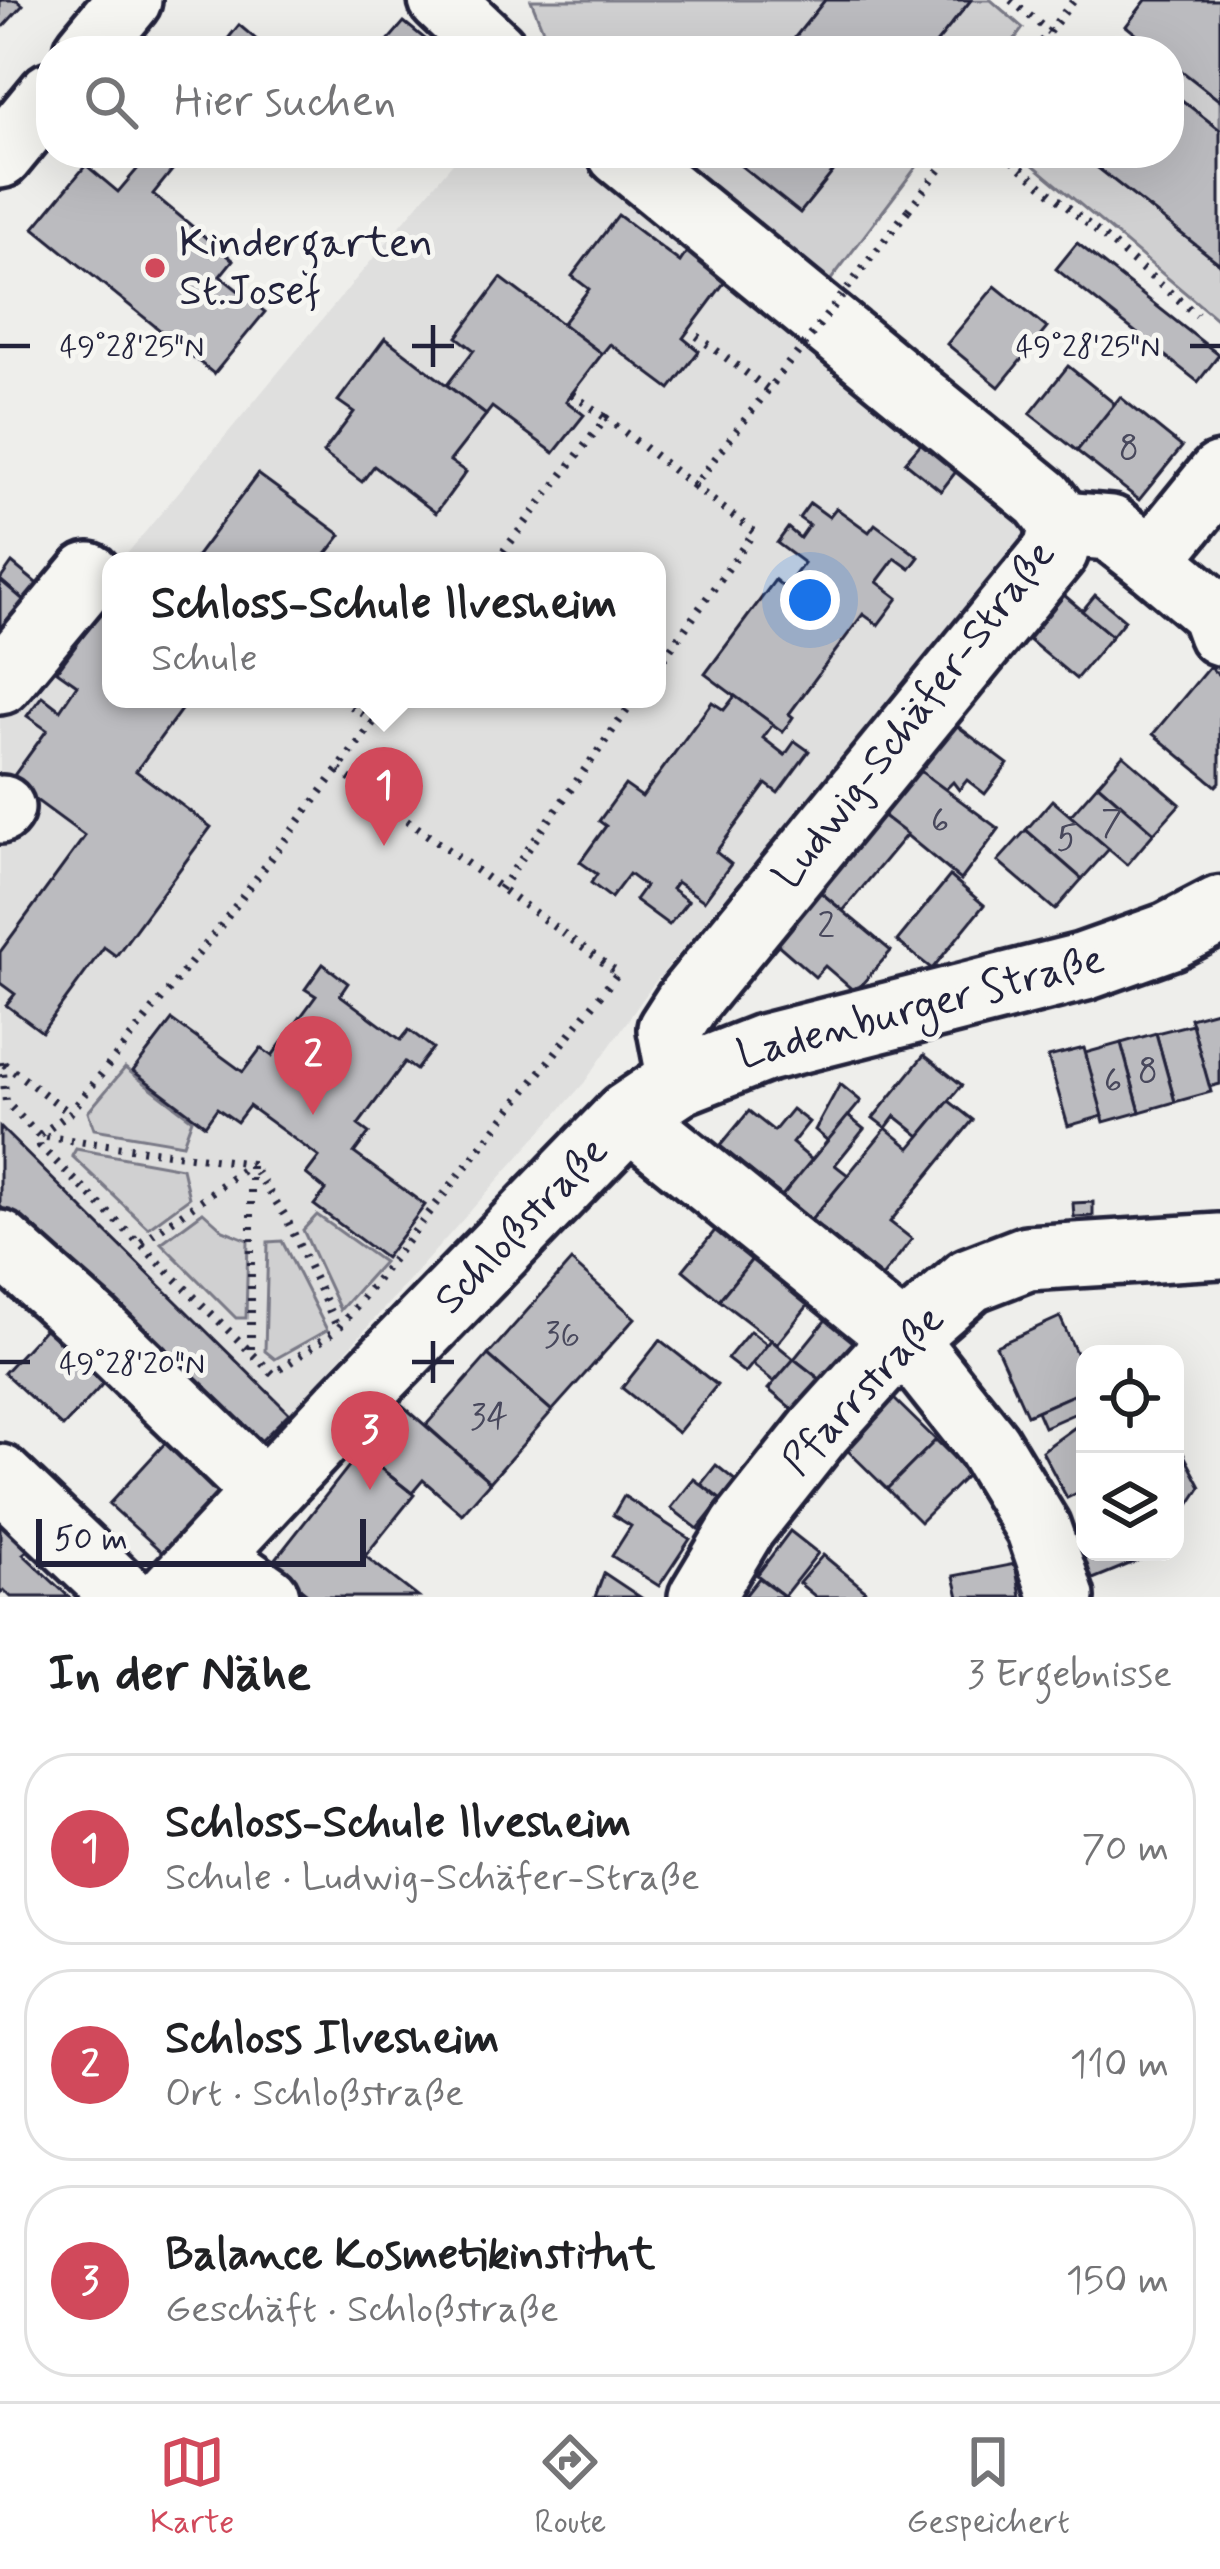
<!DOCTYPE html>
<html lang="de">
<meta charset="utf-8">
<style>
:root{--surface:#fff;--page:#f6f6f6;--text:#202124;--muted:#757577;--line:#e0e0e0;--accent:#d1495b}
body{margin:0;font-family:Mynerve,sans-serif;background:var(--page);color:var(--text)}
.controls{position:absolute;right:36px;bottom:36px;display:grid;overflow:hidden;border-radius:24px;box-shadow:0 12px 48px #0002}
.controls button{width:108px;height:108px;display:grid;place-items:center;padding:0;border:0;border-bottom:3px solid var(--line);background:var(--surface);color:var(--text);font:60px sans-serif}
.scale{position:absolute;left:36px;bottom:30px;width:330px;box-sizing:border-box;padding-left:12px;border:6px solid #22223b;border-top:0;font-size:33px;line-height:42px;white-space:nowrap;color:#22223b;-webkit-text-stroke:9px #f6f6f2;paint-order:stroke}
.you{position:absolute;left:810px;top:600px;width:42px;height:42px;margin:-30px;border:9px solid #fff;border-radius:50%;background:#1a73e8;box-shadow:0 0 0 18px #1a73e833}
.badge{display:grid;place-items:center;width:78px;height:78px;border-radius:50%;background:var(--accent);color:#fff;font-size:39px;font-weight:700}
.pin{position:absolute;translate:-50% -99px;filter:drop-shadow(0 3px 6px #0008)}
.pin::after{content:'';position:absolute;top:63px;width:42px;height:36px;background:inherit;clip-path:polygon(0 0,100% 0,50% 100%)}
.popup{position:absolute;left:102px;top:552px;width:564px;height:156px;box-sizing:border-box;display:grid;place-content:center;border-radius:24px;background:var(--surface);filter:drop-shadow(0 3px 9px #0005);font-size:39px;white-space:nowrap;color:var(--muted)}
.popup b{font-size:45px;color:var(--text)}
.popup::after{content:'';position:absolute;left:50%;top:100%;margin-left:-24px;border:24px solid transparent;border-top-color:var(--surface)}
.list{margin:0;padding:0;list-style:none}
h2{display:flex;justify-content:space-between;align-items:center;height:156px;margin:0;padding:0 48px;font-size:51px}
h2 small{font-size:39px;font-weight:400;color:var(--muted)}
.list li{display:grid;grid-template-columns:78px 1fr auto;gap:36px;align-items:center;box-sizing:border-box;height:192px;margin:0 24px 24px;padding:0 24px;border:3px solid var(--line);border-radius:48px}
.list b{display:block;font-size:45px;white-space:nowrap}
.list p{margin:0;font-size:39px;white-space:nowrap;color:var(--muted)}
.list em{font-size:39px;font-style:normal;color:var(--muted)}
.icon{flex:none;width:66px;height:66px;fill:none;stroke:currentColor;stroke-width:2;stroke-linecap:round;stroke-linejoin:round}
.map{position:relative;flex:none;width:1220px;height:1597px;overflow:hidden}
.search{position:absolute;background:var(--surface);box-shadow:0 12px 48px #0002;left:36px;right:36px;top:36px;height:132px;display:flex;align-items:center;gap:30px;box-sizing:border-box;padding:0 42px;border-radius:48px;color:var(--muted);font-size:45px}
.sheet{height:804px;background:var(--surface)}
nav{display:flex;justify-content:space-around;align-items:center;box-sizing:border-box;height:168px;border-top:3px solid var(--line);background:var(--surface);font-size:33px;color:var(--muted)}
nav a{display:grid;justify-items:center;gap:6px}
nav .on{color:var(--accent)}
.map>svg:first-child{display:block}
.built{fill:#dfdfde}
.green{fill:#d0d0d1;stroke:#797986;stroke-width:3}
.building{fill:#bbbbbf;stroke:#22223b;stroke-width:3}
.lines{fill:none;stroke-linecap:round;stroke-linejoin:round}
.minor-casing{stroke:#22223b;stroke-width:72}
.major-casing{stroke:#22223b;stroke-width:75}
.path{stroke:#22223b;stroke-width:8;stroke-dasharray:3 9;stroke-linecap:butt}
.minor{stroke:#f6f6f2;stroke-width:63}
.major{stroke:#f6f6f2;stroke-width:66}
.path-bridge{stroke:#22223b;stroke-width:8;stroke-dasharray:3 9;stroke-linecap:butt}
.ticks{fill:none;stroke:#22223b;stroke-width:4.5}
.poi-dot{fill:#d1495b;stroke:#f6f6f2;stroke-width:4.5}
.labels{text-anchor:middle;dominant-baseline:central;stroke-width:10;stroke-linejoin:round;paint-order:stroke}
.number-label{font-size:36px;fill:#48485c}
.poi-label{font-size:42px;fill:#22223b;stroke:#f6f6f2;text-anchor:start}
.street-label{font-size:42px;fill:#22223b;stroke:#f6f6f2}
.ticks-label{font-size:30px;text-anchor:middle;fill:#22223b;stroke:#f6f6f2;stroke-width:10;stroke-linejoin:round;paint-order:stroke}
</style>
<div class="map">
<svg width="1220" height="1597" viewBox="0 0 1220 1597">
<rect width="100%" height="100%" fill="#eeeeeb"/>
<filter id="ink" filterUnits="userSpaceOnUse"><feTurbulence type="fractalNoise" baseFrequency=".00833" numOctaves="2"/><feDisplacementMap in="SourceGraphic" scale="24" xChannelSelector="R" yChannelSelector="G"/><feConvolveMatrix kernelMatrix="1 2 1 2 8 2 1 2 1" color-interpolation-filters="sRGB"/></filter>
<g filter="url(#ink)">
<!-- built -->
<path class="built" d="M461 153H566L1023 519 1027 527 1025 535 652 986 584 1083 253 1456 0 1210V707L111 573V699H657V561H121Z"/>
<!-- green -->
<g class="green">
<path d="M531 0H825L784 51H559L543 30Z"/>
<path d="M971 0H991L1023 28 1006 51H930Z"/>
<path d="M1173 64 1220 101V130L1169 90V69Z"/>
<path d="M674 153H725L800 213 848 153H927L830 281Z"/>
<path d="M1019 153H1079L1220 264V322Z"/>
<path d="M125 1068 192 1119 183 1144 94 1129 88 1112Z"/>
<path d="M76 1149 182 1168 189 1198 148 1228 72 1156Z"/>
<path d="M203 1212 223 1230 248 1240 246 1318H236L161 1243Z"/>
<path d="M317 1215 383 1262 340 1310 303 1230Z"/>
<path d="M282 1241 327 1330 275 1359 265 1351 268 1242Z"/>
</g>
<!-- building -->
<g class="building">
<path d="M0 0H17L23 5 0 30Z"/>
<path d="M825 0H971L930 51H784Z"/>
<path d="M1146 0H1220V101L1169 61V51H1157L1126 26Z"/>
<path d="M404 22 440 51H379Z"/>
<path d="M239 25 270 51H218Z"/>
<path d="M1101 37 1119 51H1090Z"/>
<path d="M1169 90 1220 130V264L1079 153H1169Z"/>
<path d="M151 153H186L153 194 233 260 220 276 265 312 214 374 34 228 86 165 118 192Z"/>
<path d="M725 153H848L800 213Z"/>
<path d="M618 215 680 262 688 250 727 279 683 338 699 351 670 389 610 344 602 354 562 324 589 289 572 276Z"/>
<path d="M1077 243 1219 355 1198 382 1056 269Z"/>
<path d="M501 278 602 354 566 401 584 415 554 453 492 407 486 415 447 385 474 350 457 337Z"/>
<path d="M995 286 1047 328 999 387 947 344Z"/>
<path d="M385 338 486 415 450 461 466 472 436 513 374 466 362 482 323 453 354 412 338 401Z"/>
<path d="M1068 366 1115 404 1077 451 1030 414Z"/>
<path d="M1120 397 1182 447 1139 500 1077 451Z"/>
<path d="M923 441 958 469 941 491 905 462Z"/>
<path d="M258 474 341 535 321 561H193Z"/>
<path d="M810 503 829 517 836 508 869 532 875 524 919 557 910 569 895 558 877 582 898 598 878 625 863 614 789 714 793 717 783 732 705 674 775 580 785 588 804 563 777 543 788 528 800 538 809 525 799 518Z"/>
<path d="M12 563 41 587 27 603 0 580Z"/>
<path d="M0 580 27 603 0 635Z"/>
<path d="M1064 595 1112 636 1076 679 1028 639Z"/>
<path d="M1095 595 1125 620 1112 636 1082 611Z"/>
<path d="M111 598V699H189L136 771 211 827 116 956 104 947 42 1032 6 1005 15 994 0 983V952L85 836 10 781 47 730 27 716 42 696 60 710 77 685 57 671Z"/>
<path d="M1209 667 1220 676V782L1216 786 1153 734Z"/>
<path d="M735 696 773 724 763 738 785 755 795 741 809 751 778 793 766 784 716 852 731 864 704 901 677 882 672 889 688 901 669 925 635 900 645 886 629 874 611 898 591 883 597 874 580 862 606 826 599 821 625 785 642 797 712 702 724 710Z"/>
<path d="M956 725 1008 764 985 794 967 780 959 790 953 782 945 790 919 770Z"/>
<path d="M1123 755 1180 804 1154 833 1098 784Z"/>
<path d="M919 770 999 829 961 880 882 815Z"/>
<path d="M1098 784 1154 833 1127 865 1070 816Z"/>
<path d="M1052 800 1109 849 1082 879 1026 830Z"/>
<path d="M882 815 907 834 843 911 819 891Z"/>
<path d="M1026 830 1082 879 1055 910 998 861Z"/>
<path d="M950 876 984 905 932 969 897 941Z"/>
<path d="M819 891 891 951 855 992 825 966 815 977 776 943Z"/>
<path d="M323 964 348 983 340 995 401 1040 409 1030 433 1048 416 1070 405 1062 358 1125 369 1133 354 1153 425 1205 385 1258 314 1205 326 1190 306 1174 319 1157 249 1106 237 1122 217 1108 205 1125 133 1071 172 1020 243 1072 261 1048 272 1056 316 996 305 989Z"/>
<path d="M1220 1010V1084L1209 1087 1190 1018Z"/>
<path d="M1192 1024 1211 1092 1175 1102 1156 1033Z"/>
<path d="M1156 1033 1175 1102 1140 1112 1121 1043Z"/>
<path d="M1121 1043 1140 1112 1104 1122 1085 1053Z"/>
<path d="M1084 1048 1103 1116 1068 1126 1048 1057Z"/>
<path d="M924 1055 962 1085 920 1136 895 1116 886 1128 873 1118Z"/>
<path d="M840 1084 861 1101 828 1141 815 1130Z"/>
<path d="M949 1101 973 1120 890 1222 912 1239 882 1277 811 1220 886 1128 910 1148Z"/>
<path d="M792 1109 809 1122 792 1143 812 1160 782 1196 720 1146 749 1111 774 1131Z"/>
<path d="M848 1116 864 1129 835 1165 848 1175 811 1220 782 1196Z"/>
<path d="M0 1127 289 1413 250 1452 0 1206Z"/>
<path d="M1093 1202V1216L1074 1217 1073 1203Z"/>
<path d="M717 1228 754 1257 719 1300 683 1270Z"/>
<path d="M754 1257 810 1303 777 1344 719 1300Z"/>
<path d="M571 1261 635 1318 552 1411 488 1355Z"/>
<path d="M828 1317 863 1346 830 1387 794 1359Z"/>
<path d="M1060 1317 1085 1373V1390L1027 1415 996 1346Z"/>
<path d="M52 1321 111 1375 63 1427 4 1373Z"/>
<path d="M750 1331 768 1345 745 1373 727 1359Z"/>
<path d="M660 1340 717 1385 678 1433 622 1388Z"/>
<path d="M771 1340 794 1359 774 1382 752 1364Z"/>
<path d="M488 1355 552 1411 490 1482 426 1425Z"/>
<path d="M794 1359 830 1387 804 1419 768 1389Z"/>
<path d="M1080 1392 1085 1409 1044 1427 1037 1411Z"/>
<path d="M888 1393 936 1440 887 1489 839 1442Z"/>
<path d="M402 1405 490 1482 462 1514 423 1480 412 1493 360 1452Z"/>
<path d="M1085 1420V1489L1067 1498 1042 1451Z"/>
<path d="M177 1430 232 1480 164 1554 109 1504Z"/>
<path d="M1175 1438 1201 1487 1175 1526Z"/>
<path d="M936 1440 969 1473 920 1522 887 1489Z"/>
<path d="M360 1452 414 1495 365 1556 418 1597H311L271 1565Z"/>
<path d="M716 1465 736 1481 721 1500 701 1484Z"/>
<path d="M694 1479 721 1500 698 1529 671 1508Z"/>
<path d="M624 1496 690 1539 659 1586 612 1556 631 1526 613 1515Z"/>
<path d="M0 1523 28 1550 23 1554 69 1597H11L4 1590 0 1594Z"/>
<path d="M790 1531 818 1553 784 1596 757 1575Z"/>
<path d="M1085 1534V1552H1159L1088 1581 1071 1540Z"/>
<path d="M823 1555 865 1590 859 1597H816L799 1583Z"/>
<path d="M1015 1564 1021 1597H959L954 1576Z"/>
<path d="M604 1573 640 1597H595Z"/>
<path d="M759 1578 784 1596 785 1597H744Z"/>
</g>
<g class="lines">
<defs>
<g id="minor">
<path d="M441 0 495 51"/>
<path d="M87 51 129 0"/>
<path d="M620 153 1043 499 1062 524"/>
<path d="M0 156 51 94"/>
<path d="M1062 524 1110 528 1151 560 1220 475"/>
<path d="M1151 560 1212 611 1220 633"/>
<path d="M0 682 89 575"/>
<path d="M0 811 2 808"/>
<path d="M680 1081 670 1029 690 998 1056 551 1062 524"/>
<path d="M628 1116 903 1338 988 1445 1038 1528 1062 1597"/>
<path d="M0 1243 91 1324 266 1493"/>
<path d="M0 1477 126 1597"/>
<path d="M208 1555 267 1597"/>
<path d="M701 1597 743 1527 820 1430 903 1338 970 1280 1027 1258 1220 1246"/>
</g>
<path id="major" d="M169 1597 346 1407 628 1116 680 1081 764 1048 1083 967 1170 936 1220 910"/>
</defs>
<!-- minor casing -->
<use href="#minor" class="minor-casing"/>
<!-- major casing -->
<use href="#major" class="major-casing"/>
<!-- path -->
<g class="path">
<path d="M1011 0 1049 32"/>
<path d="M1034 51 1074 0"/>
<path d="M1003 153 1197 315"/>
<path d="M908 210 953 153"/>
<path d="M697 336 768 389"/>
<path d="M572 394 606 418"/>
<path d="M496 561 606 418 694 486"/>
<path d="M657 668 754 532 694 486 791 360"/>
<path d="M341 699 374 721"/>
<path d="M339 771 618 973 338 1329 286 1217 251 1164 39 1136 70 1113 219 928 391 699"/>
<path d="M500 889 635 699"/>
<path d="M2 1062 6 1102 39 1136 40 1146 273 1374 338 1329"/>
<path d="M4 1064 70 1113"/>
<path d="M251 1166V1349"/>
<path d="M142 1242 250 1165"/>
</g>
<!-- minor -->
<use href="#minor" class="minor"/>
<!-- major -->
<use href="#major" class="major"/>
<!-- path-bridge -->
<path class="path-bridge" d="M796 355 908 210"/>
</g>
</g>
<!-- ticks -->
<path class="ticks" d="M433 325V367M0 346H30M412 346H454M1190 346H1220M433 1341V1383M0 1362H30M412 1362H454"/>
<!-- markers -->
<circle class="poi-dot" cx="155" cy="268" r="12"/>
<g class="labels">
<!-- number labels -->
<g class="number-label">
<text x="1129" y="449">8</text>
<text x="940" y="822">6</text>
<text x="1112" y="824">7</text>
<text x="1067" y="839">5</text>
<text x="826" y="927">2</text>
<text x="1148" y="1072">8</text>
<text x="1113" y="1082">6</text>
<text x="562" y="1336">36</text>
<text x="489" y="1418">34</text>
</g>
<!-- poi labels -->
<g class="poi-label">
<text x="179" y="244">Kindergarten<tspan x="179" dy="48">St.Josef</tspan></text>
</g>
<!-- street labels -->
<g class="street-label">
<text transform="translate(915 715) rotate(-52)">Ludwig-Schäfer-Straße</text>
<text transform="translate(921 1008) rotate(-15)">Ladenburger Straße</text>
<text transform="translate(522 1226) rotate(-46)">Schloßstraße</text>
<text transform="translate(864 1391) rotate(-47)">Pfarrstraße</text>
</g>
</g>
<g class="ticks-label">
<text x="132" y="356">49°28'25"N</text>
<text x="1088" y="356">49°28'25"N</text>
<text x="132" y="1373">49°28'20"N</text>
</g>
</svg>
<div class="controls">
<button><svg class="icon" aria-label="locate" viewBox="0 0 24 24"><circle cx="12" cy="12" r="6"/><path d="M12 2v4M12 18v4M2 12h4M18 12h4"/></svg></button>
<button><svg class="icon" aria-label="layers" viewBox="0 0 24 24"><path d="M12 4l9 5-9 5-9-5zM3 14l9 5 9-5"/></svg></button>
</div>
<div class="scale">50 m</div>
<div class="you"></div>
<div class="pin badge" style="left:384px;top:846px">1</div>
<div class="popup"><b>Schloss-Schule Ilvesheim</b>Schule</div>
<div class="pin badge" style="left:313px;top:1115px">2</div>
<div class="pin badge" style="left:370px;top:1490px">3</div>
<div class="search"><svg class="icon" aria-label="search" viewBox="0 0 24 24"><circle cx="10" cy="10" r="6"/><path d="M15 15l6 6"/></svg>Hier suchen</div>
</div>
<section class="sheet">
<h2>In der Nähe<small>3 Ergebnisse</small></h2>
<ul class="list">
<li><span class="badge">1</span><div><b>Schloss-Schule Ilvesheim</b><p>Schule · Ludwig-Schäfer-Straße</p></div><em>70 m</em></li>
<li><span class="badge">2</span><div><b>Schloss Ilvesheim</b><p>Ort · Schloßstraße</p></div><em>110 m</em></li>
<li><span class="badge">3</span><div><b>Balance Kosmetikinstitut</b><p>Geschäft · Schloßstraße</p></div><em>150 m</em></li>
</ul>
</section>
<nav>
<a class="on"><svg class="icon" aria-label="map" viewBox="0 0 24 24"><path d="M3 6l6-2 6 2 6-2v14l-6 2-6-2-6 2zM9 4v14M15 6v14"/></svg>Karte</a>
<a><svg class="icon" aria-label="directions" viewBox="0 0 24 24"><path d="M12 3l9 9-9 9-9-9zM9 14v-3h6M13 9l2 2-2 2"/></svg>Route</a>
<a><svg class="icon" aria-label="saved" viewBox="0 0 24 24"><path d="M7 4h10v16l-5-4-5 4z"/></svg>Gespeichert</a>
</nav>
